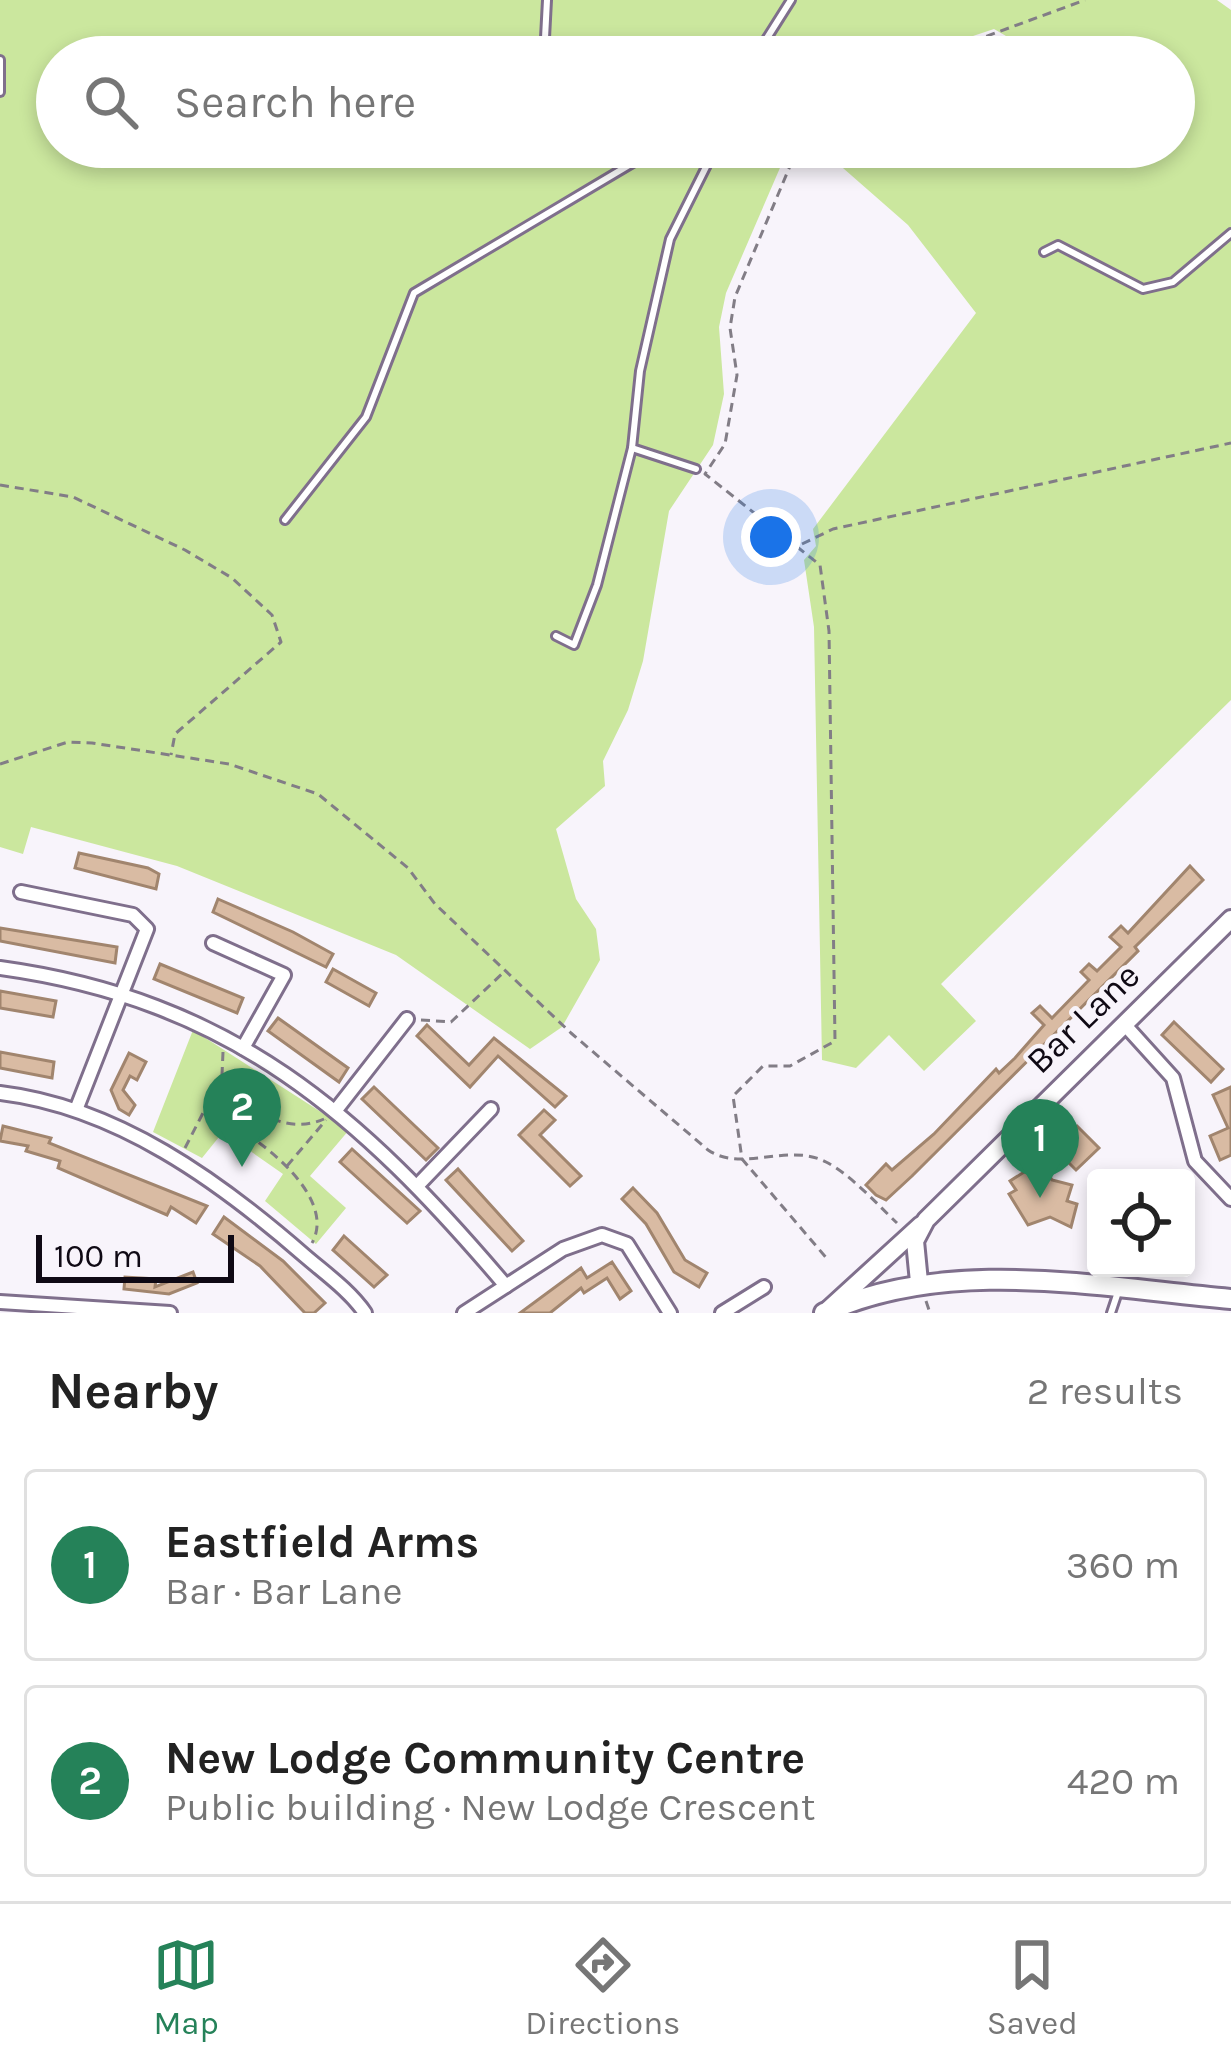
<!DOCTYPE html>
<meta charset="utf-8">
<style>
:root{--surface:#fff;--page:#f6f6f6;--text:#222;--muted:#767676;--line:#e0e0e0;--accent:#258259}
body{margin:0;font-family:Karla,sans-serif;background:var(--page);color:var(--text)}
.controls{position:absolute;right:36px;bottom:36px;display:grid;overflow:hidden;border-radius:12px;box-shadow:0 6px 18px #0003}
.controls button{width:108px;height:108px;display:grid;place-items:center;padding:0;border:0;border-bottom:3px solid var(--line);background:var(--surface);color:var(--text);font:60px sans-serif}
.scale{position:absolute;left:36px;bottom:30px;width:198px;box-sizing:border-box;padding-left:12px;border:6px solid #0f0914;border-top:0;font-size:33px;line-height:42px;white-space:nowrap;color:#0f0914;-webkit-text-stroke:9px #f8f4fb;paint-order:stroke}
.you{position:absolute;left:771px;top:537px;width:42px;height:42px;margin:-30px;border:9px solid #fff;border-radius:50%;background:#1a73e8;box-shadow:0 0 0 18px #1a73e833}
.badge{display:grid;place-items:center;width:78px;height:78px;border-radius:50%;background:var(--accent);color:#fff;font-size:39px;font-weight:700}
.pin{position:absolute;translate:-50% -99px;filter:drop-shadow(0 3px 6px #0008)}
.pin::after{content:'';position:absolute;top:63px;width:42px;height:36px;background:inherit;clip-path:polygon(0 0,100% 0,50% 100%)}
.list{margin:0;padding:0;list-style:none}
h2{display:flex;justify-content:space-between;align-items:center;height:156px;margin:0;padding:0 48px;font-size:51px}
h2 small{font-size:39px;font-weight:400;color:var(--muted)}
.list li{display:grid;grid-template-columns:78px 1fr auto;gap:36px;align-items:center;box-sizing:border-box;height:192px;margin:0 24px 24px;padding:0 24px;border:3px solid var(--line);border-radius:12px}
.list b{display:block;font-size:45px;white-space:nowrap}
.list p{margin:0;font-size:39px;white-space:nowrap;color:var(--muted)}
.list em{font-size:39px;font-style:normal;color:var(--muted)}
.icon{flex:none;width:66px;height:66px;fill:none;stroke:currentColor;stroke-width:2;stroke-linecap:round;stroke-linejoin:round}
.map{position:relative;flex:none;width:1231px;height:1313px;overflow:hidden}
.search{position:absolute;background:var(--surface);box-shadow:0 6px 18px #0003;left:36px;right:36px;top:36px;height:132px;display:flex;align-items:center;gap:30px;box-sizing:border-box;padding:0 42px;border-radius:66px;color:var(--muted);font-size:45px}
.sheet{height:588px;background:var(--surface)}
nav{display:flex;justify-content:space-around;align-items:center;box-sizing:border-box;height:168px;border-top:3px solid var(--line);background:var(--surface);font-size:33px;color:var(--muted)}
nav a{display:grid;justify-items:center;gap:6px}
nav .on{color:var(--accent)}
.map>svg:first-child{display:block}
.green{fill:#cbe79e}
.building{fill:#d9bba3;stroke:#a1856e;stroke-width:3}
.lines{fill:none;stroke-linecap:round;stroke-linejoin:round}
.service-casing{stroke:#7f6f8c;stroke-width:12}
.minor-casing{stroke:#7f6f8c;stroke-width:18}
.secondary-casing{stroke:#7f6f8c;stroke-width:22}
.primary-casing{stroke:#7f6f8c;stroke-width:24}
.path{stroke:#827d86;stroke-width:3;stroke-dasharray:9 6;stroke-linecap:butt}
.service{stroke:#fff;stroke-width:6}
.minor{stroke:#fff;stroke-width:12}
.secondary{stroke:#fff;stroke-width:16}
.primary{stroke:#fff;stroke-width:18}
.labels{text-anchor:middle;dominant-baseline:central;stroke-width:9;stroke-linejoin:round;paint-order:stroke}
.street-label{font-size:36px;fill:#0f0914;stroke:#f8f4fb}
</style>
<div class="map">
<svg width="1231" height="1313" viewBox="0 0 1231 1313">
<rect width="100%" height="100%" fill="#f8f4fb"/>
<!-- green -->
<g class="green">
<path d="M0 0H1217L1231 10V700L941 984 976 1021 924 1071 889 1035 856 1068 822 1060 814 627 804 560 816 546 813 529 976 313 908 225 819 147H1174V57H945L1006 36 994 29 910 57H57V147H789L726 293 719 327 724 394 713 445 669 511 643 661 628 710 603 761 605 786 556 829 576 899 596 929 600 960 562 1027 530 1049 396 955 177 866 31 827 23 854 0 847Z"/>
<path d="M193 1030 349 1130 310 1176 346 1208 316 1244 265 1201 283 1174 223 1132 202 1158 153 1132Z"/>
</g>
<!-- building -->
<g class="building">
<path d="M79 853 148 868 159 874 156 889 75 868Z"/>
<path d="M1190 866 1203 880 1135 947 1138 951 912 1176 886 1200 876 1195 866 1185 886 1164 892 1170 934 1134 996 1069 999 1073 1015 1058 1044 1025 1032 1013 1040 1006 1052 1018 1089 980 1081 972 1089 964 1097 971 1121 947 1110 937 1121 926 1128 933Z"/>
<path d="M218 899 293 932 333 954 326 967 213 912Z"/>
<path d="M0 928 117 947 115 963 0 941Z"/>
<path d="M160 964 243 998 237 1013 154 979Z"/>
<path d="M333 969 376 993 369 1006 326 982Z"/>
<path d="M0 991 56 1001 53 1017 0 1008Z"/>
<path d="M278 1018 348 1068 339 1082 268 1031Z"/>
<path d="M1174 1022 1223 1069 1211 1082 1162 1035Z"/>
<path d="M427 1025 469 1065 494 1038 566 1096 555 1107 498 1056 470 1087 417 1036Z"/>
<path d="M0 1052 54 1062 52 1078 0 1068Z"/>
<path d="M129 1053 146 1062 137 1080 130 1076 123 1090 135 1105 129 1115 119 1109 111 1090Z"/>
<path d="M374 1087 438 1148 426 1160 362 1099Z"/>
<path d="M1231 1087V1155L1220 1160 1210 1136 1228 1128 1213 1095Z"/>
<path d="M544 1110 555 1120 540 1135 581 1176 570 1186 519 1135Z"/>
<path d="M3 1126 51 1138 49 1143 207 1206 196 1223 171 1207 167 1215 58 1168 60 1161 26 1151 28 1146 0 1141Z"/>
<path d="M1077 1126 1099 1148 1076 1170 1054 1148Z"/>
<path d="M352 1149 420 1211 407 1223 340 1162Z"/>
<path d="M1035 1165 1040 1174 1046 1170 1052 1180 1072 1185 1067 1201 1077 1204 1071 1227 1050 1217 1028 1225 1009 1194 1016 1190 1010 1181Z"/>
<path d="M458 1169 523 1241 512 1251 446 1180Z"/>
<path d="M633 1188 657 1213 685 1260 707 1273 699 1287 674 1272 646 1224 622 1199Z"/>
<path d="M224 1217 283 1261 325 1303 314 1313H305L260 1266 213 1234Z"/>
<path d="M344 1236 387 1275 374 1287 333 1250Z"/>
<path d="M612 1262 631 1291 620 1299 607 1278 584 1293 581 1288 550 1313H520L581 1268 587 1278Z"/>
<path d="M193 1272 197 1283 169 1294 124 1289 125 1277 156 1279 155 1287Z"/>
</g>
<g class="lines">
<defs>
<g id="service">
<path d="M544 57 547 0"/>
<path d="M755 57 791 0"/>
<path d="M0 60V92"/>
<path d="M1044 252 1058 245 1143 289 1173 282 1231 233"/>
<path d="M632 448 696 469"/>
<path d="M285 520 366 417 414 293 636 161 678 147"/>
<path d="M556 636 574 645 597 585 632 448 640 371 670 239 716 147"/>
<path d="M1111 1313 1118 1292"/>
</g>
<g id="minor">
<path d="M21 892 133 915 147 929 76 1110"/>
<path d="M213 943 284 975 243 1048"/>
<path d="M0 968C232 1000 360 1114 506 1286"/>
<path d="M1125 1025 1173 1078 1195 1161 1231 1199"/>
<path d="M0 1093C117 1107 219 1181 305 1256 326 1274 350 1291 365 1313"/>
<path d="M336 1110 407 1019"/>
<path d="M419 1184 491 1109"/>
<path d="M0 1302 170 1313"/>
<path d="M464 1313 563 1249 602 1235 627 1244 670 1313"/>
<path d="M722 1313 764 1287"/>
</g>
<g id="secondary">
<path d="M919 1282 915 1241 926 1220 1231 919"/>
<path d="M829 1309 921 1225"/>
</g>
<path id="primary" d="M824 1313C950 1256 1097 1287 1231 1299"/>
</defs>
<!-- service casing -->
<use href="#service" class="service-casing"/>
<!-- minor casing -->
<use href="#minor" class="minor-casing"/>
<!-- secondary casing -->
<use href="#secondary" class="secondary-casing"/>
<!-- primary casing -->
<use href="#primary" class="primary-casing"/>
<!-- path -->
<g class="path">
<path d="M930 57 1085 0"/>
<path d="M798 147 735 297 730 328 737 375 725 444 705 474 820 565 829 631 835 1041 790 1066H763L733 1096 742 1159 829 1261"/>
<path d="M0 485 73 497 185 550 232 578 272 615 281 642 175 734 171 755"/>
<path d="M802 544 833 529 1231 443"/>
<path d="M0 764 68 742 92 743 229 764 318 794 408 868 435 904 571 1033 708 1150C742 1173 788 1142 826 1162 850 1174 877 1204 897 1223"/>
<path d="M421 1020 451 1022 505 971"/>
<path d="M223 1052 222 1075C246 1107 283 1137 324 1119"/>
<path d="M206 1110 232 1091"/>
<path d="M242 1133 257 1111"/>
<path d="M185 1148 204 1111C245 1126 340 1193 312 1243"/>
<path d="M287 1166 326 1120"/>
<path d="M926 1301 930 1313"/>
</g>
<!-- service -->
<use href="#service" class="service"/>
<!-- minor -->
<use href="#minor" class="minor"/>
<!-- secondary -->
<use href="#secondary" class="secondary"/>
<!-- primary -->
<use href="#primary" class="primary"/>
</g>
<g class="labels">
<!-- street labels -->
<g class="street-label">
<text transform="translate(1083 1018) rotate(-44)">Bar Lane</text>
</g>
</g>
</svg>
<div class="controls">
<button><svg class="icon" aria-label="locate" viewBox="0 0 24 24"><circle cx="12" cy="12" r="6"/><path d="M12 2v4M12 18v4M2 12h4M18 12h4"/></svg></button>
</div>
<div class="scale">100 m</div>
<div class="you"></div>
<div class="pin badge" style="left:1040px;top:1198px">1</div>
<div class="pin badge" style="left:242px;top:1167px">2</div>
<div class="search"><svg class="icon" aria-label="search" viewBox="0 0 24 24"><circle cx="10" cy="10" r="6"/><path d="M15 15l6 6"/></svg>Search here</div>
</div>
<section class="sheet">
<h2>Nearby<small>2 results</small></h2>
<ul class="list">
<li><span class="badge">1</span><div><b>Eastfield Arms</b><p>Bar · Bar Lane</p></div><em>360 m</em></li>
<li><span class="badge">2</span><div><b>New Lodge Community Centre</b><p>Public building · New Lodge Crescent</p></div><em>420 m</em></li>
</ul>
</section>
<nav>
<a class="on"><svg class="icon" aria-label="map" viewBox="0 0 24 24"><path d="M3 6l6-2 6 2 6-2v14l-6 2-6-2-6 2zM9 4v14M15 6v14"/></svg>Map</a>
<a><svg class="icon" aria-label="directions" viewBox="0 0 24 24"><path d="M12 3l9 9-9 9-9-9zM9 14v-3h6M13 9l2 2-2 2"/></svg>Directions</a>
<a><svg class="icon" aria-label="saved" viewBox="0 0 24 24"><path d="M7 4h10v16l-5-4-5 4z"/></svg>Saved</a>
</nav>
